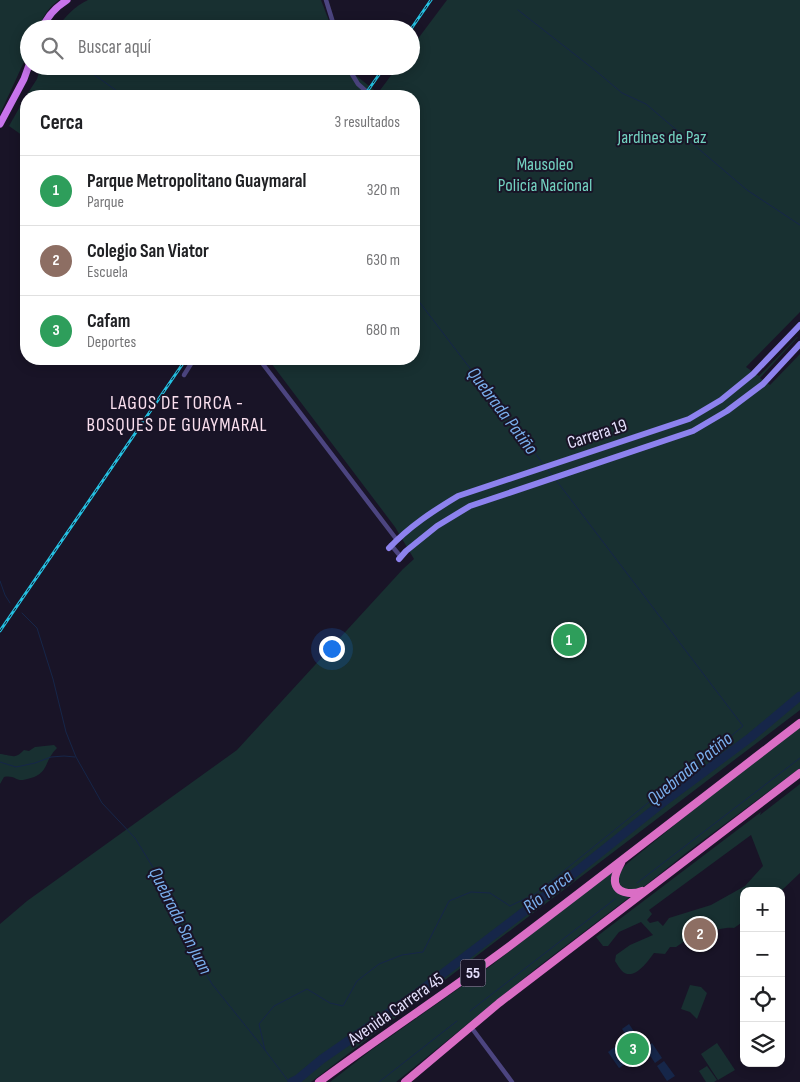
<!DOCTYPE html>
<html lang="es">
<meta charset="utf-8">
<style>
:root{--surface:#fff;--page:#f2f2f2;--text:#202124;--muted:#757577;--line:#e0e0e0;--accent:#d93025}
body{margin:0;font-family:"Sofia Sans Condensed",sans-serif;background:var(--page);color:var(--text)}
.controls{position:absolute;right:15px;bottom:15px;display:grid;overflow:hidden;border-radius:10px;box-shadow:0 2px 12px #0003}
.controls button{width:45px;height:45px;display:grid;place-items:center;padding:0;border:0;border-bottom:1px solid var(--line);background:var(--surface);color:var(--text);font:25px sans-serif}
.you{position:absolute;left:331px;top:648px;width:18px;height:18px;margin:-12px;border:4px solid #fff;border-radius:50%;background:#1a73e8;box-shadow:0 0 0 8px #1a73e833}
.badge{display:grid;place-items:center;width:32px;height:32px;border-radius:50%;background:var(--accent);color:#fff;font-size:16px;font-weight:700}
.pin{position:absolute;translate:-50% -50%;border:2px solid #fff;box-shadow:0 1px 5px #0006}
.list{margin:0;padding:0;list-style:none}
h2{display:flex;justify-content:space-between;align-items:center;height:65px;margin:0;padding:0 20px;font-size:21px}
h2 small{font-size:16px;font-weight:400;color:var(--muted)}
.list li{display:grid;grid-template-columns:32px 1fr auto;gap:15px;align-items:center;box-sizing:border-box;height:70px;padding:0 20px;border-top:1px solid var(--line)}
.list b{display:block;font-size:19px;white-space:nowrap}
.list p{margin:0;font-size:16px;white-space:nowrap;color:var(--muted)}
.list em{font-size:16px;font-style:normal;color:var(--muted)}
.icon{flex:none;width:28px;height:28px;fill:none;stroke:currentColor;stroke-width:2;stroke-linecap:round;stroke-linejoin:round}
.map{position:relative;flex:none;width:800px;height:1082px;overflow:hidden}
.search{position:absolute;background:var(--surface);box-shadow:0 2px 12px #0003;left:20px;top:20px;width:400px;height:55px;display:flex;align-items:center;gap:12px;box-sizing:border-box;padding:0 18px;border-radius:28px;color:var(--muted);font-size:19px}
.panel{position:absolute;background:var(--surface);box-shadow:0 2px 12px #0003;left:20px;top:90px;width:400px;height:275px;border-radius:20px}
.map>svg:first-child{display:block}
.green{fill:#183031;fill-rule:evenodd}
.water{fill:#162649}
.lines{fill:none;stroke-linecap:round;stroke-linejoin:round}
.stream{stroke:#162649;stroke-width:1}
.river{stroke:#162649;stroke-width:9}
.minor{stroke:#4c4580;stroke-width:4.5}
.secondary{stroke:#8d82ee;stroke-width:6}
.primary{stroke:#c874ec;stroke-width:7}
.trunk{stroke:#da6ec5;stroke-width:8}
.rail-casing{stroke:#24c0e1;stroke-width:3}
.rail{stroke:#191427;stroke-width:1;stroke-dasharray:4;stroke-linecap:butt}
.labels{text-anchor:middle;dominant-baseline:central;stroke-width:4;stroke-linejoin:round;paint-order:stroke}
.shield{fill:#191427;stroke:#a7a2bb;stroke-width:1}
.shield-label{font-size:16px;font-weight:bold;fill:#e4dffb}
.park-label{font-size:18px;fill:#73d2c1;stroke:#191427}
.street-label{font-size:18px;fill:#e4dffb;stroke:#191427}
.neighbourhood-label{font-size:19px;letter-spacing:1px;fill:#fbe0ef;stroke:#191427}
.water-label{font-size:19px;font-style:italic;fill:#7aafed;stroke:#191427}
</style>
<div class="map">
<svg width="800" height="1082" viewBox="0 0 800 1082">
<rect width="100%" height="100%" fill="#191427"/>
<!-- green -->
<g class="green">
<path d="M0 0H59C48 8 43 16 38 29H29V51L0 114Z"/>
<path d="M88 0H321L329 21 331 29H57C65 16 75 6 88 0Z"/>
<path d="M447 0H800V312L746 367 759 376 797 337H798L760 378 770 385 800 354V710L311 1082H0V924L27 901 237 750 403 569 414 559 395 527 268 359H414V96H26L37 79 41 66H344L378 93 398 66H411V48Z"/>
<path d="M26 96V138L9 126Z"/>
<path d="M800 727V768L686 853 646 885 641 888 627 891C611 881 618 872 629 862L703 802Z"/>
<path d="M54 745 57 748C42 763 51 775 23 780 16 781 14 775 4 777L0 784V754C3 754 13 757 15 756 18 756 22 752 24 750L29 751 35 747Z"/>
<path d="M800 784V873L781 891H744V921L734 928C726 927 715 930 707 933L701 930 676 947H670L665 954 654 953C648 961 634 982 622 971 620 969 617 964 615 961L616 955 630 945 653 935 641 922 619 932 608 946H603L596 937 761 812 760 815ZM751 835 763 866 745 886 711 905 669 918 663 926 658 921 650 923 647 920 652 914 649 910Z"/>
<path d="M613 870 612 880 631 896 539 966 396 1082H330L370 1051 492 965Z"/>
<path d="M690 985 701 987 707 993 697 1019 690 1012 681 1009Z"/>
<path d="M717 1043 735 1070 718 1080 701 1054Z"/>
<path d="M707 1066 717 1080 714 1082H706L699 1071Z"/>
</g>
<!-- water -->
<g class="water">
<path d="M629 1024 639 1039 632 1044 622 1029Z"/>
<path d="M652 1043 662 1058 655 1063 645 1048Z"/>
<path d="M616 1046 627 1063 619 1068 608 1052Z"/>
<path d="M664 1061 675 1076 667 1081 657 1066Z"/>
</g>
<g class="lines">
<!-- stream -->
<g class="stream">
<path d="M518 10 596 71 622 93 646 104 747 190 800 225"/>
<path d="M82 66 124 96"/>
<path d="M414 295 544 465"/>
<path d="M546 468 552 475"/>
<path d="M0 581 5 595 10 603"/>
<path d="M22 613 37 628 53 679 66 732 76 757 102 803 135 838 165 887 188 943 212 984 265 1050 289 1082"/>
<path d="M0 762 16 767 35 763 51 757 64 756 75 757"/>
<path d="M637 883 800 758"/>
<path d="M470 1011 615 899"/>
<path d="M265 1050 259 1024 274 1006 307 989 330 1003 343 1006 357 981 379 964 402 955 423 952 449 901 471 892 490 893 510 906 535 894 653 799 681 778 743 726 556 480"/>
<path d="M379 1082 457 1021"/>
</g>
<!-- river -->
<path class="river" d="M292 1082 298 1079 322 1059 416 994 567 879 661 804 751 737 800 696"/>
<!-- minor -->
<g class="minor">
<path d="M326 0 335 29"/>
<path d="M347 66 358 84 367 92 369 96"/>
<path d="M259 359 397 540"/>
<path d="M184 375 194 359"/>
<path d="M391 545 401 557"/>
<path d="M471 1027 512 1082"/>
</g>
<!-- secondary -->
<g class="secondary">
<path d="M389 548C410 526 433 511 458 496L689 419 721 400 753 374 800 325"/>
<path d="M399 559 406 551 437 526 470 506 693 431 727 411 763 384 800 344"/>
</g>
<!-- primary -->
<g class="primary">
<path d="M42 29C47 16 56 7 67 0"/>
<path d="M0 124 24 79 29 65"/>
</g>
<!-- trunk -->
<g class="trunk">
<path d="M621 863C619 867 616 872 615 878 613 894 632 895 642 891"/>
<path d="M319 1082C381 1036 445 994 507 948 605 874 702 798 800 723"/>
<path d="M405 1082 499 1003 580 941 800 773"/>
</g>
<defs>
<g id="rail">
<path d="M411 29 431 0"/>
<path d="M364 96 385 66"/>
<path d="M0 631 186 359"/>
</g>
</defs>
<!-- rail casing -->
<use href="#rail" class="rail-casing"/>
<!-- rail -->
<use href="#rail" class="rail"/>
</g>
<g class="labels">
<!-- shield labels -->
<rect class="shield" x="460.5" y="959.5" width="25" height="27" rx="4"/>
<g class="shield-label">
<text x="473" y="973">55</text>
</g>
<!-- park labels -->
<g class="park-label">
<text x="662" y="137">Jardines de Paz</text>
<text x="545" y="164">Mausoleo<tspan x="545" dy="21">Policía Nacional</tspan></text>
</g>
<!-- street labels -->
<g class="street-label">
<text transform="translate(597 434) rotate(-18)">Carrera 19</text>
<text transform="translate(396 1009) rotate(-35)">Avenida Carrera 45</text>
</g>
<!-- neighbourhood labels -->
<g class="neighbourhood-label">
<text x="177" y="403">LAGOS DE TORCA -<tspan x="177" dy="22">BOSQUES DE GUAYMARAL</tspan></text>
</g>
<!-- water labels -->
<g class="water-label">
<text transform="translate(502 411) rotate(53)">Quebrada Patiño</text>
<text transform="translate(690 769) rotate(-39)">Quebrada Patiño</text>
<text transform="translate(548 892) rotate(-38)">Río Torca</text>
<text transform="translate(180 921) rotate(63)">Quebrada San Juan</text>
</g>
</g>
</svg>
<div class="controls">
<button>+</button>
<button>−</button>
<button><svg class="icon" aria-label="locate" viewBox="0 0 24 24"><circle cx="12" cy="12" r="6"/><path d="M12 2v4M12 18v4M2 12h4M18 12h4"/></svg></button>
<button><svg class="icon" aria-label="layers" viewBox="0 0 24 24"><path d="M12 4l9 5-9 5-9-5zM3 14l9 5 9-5"/></svg></button>
</div>
<div class="you"></div>
<div class="pin badge" style="left:569px;top:640px;background:#2e9e5b">1</div>
<div class="pin badge" style="left:700px;top:934px;background:#8d6e63">2</div>
<div class="pin badge" style="left:633px;top:1049px;background:#2e9e5b">3</div>
<div class="search"><svg class="icon" aria-label="search" viewBox="0 0 24 24"><circle cx="10" cy="10" r="6"/><path d="M15 15l6 6"/></svg>Buscar aquí</div>
<section class="panel">
<h2>Cerca<small>3 resultados</small></h2>
<ul class="list">
<li><span class="badge" style="background:#2e9e5b">1</span><div><b>Parque Metropolitano Guaymaral</b><p>Parque</p></div><em>320 m</em></li>
<li><span class="badge" style="background:#8d6e63">2</span><div><b>Colegio San Viator</b><p>Escuela</p></div><em>630 m</em></li>
<li><span class="badge" style="background:#2e9e5b">3</span><div><b>Cafam</b><p>Deportes</p></div><em>680 m</em></li>
</ul>
</section>
</div>
